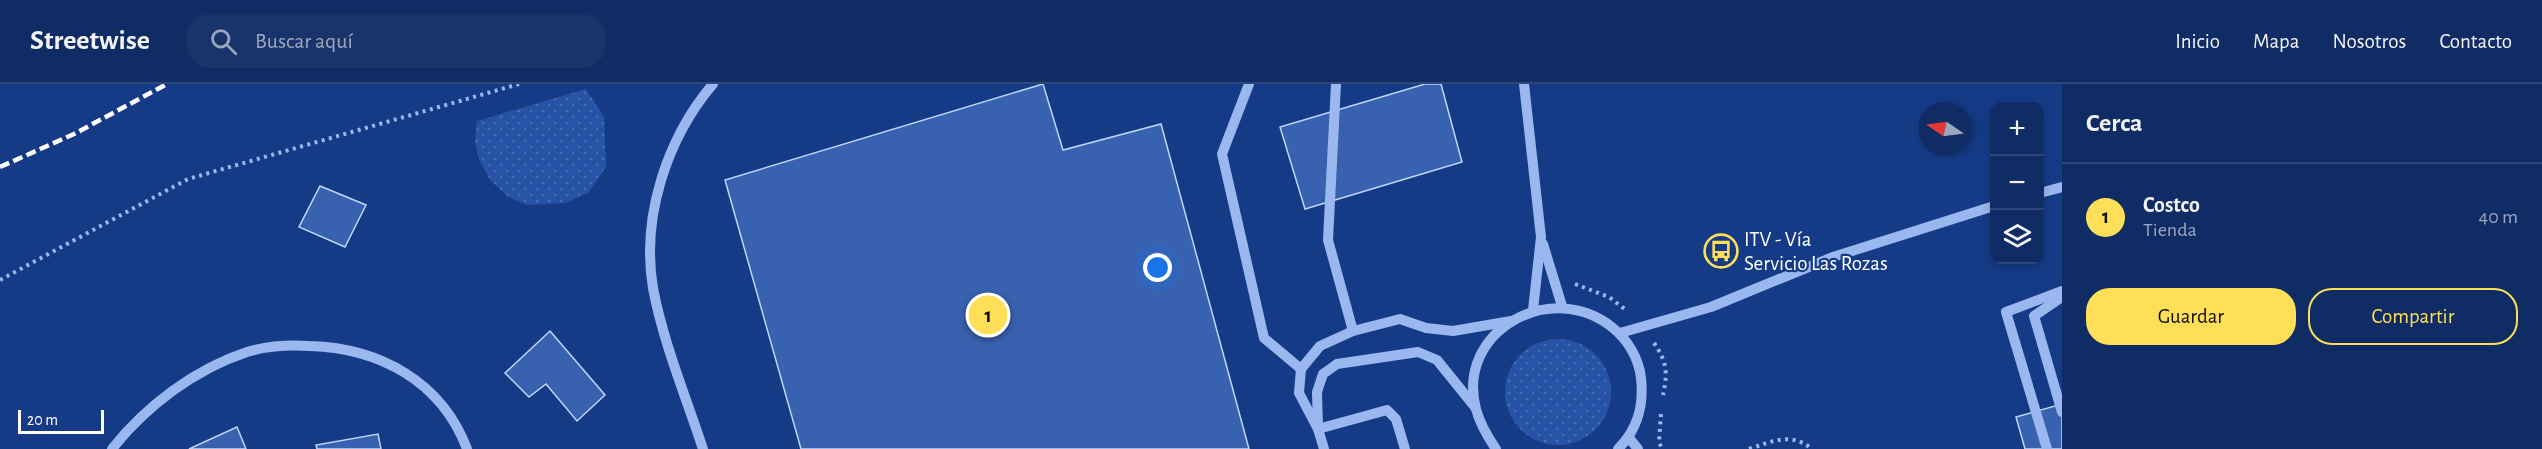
<!DOCTYPE html>
<html lang="es">
<meta charset="utf-8">
<style>
:root{--surface:#102c65;--page:#19346b;--text:#f1f3f6;--muted:#9ca7bf;--line:#304879;--accent:#ffdf58}
body{margin:0;font-family:"Alegreya Sans",sans-serif;background:var(--page);color:var(--text)}
.controls{position:absolute;right:18px;top:18px;display:grid;overflow:hidden;border-radius:12px;box-shadow:0 3px 9px #0003}
.controls button{width:54px;height:54px;display:grid;place-items:center;padding:0;border:0;border-bottom:2px solid var(--line);background:var(--surface);color:var(--text);font:30px sans-serif}
.compass{position:absolute;left:1918px;top:18px;width:54px;height:54px;border-radius:50%;background:var(--surface);box-shadow:0 3px 9px #0003;rotate:283deg}
.scale{position:absolute;left:18px;bottom:15px;width:86px;box-sizing:border-box;padding-left:6px;border:3px solid #fff;border-top:0;font-size:16px;line-height:21px;white-space:nowrap;color:#fff;-webkit-text-stroke:4px #153b87;paint-order:stroke}
.you{position:absolute;left:1158px;top:184px;width:21px;height:21px;margin:-15px;border:4px solid #fff;border-radius:50%;background:#1a73e8;box-shadow:0 0 0 9px #1a73e833}
.badge{display:grid;place-items:center;width:39px;height:39px;border-radius:50%;background:var(--accent);color:#111;font-size:20px;font-weight:700}
.pin{position:absolute;translate:-50% -50%;border:3px solid #fff;box-shadow:0 2px 6px #0006}
.list{margin:0;padding:0;list-style:none}
h2{display:flex;justify-content:space-between;align-items:center;height:78px;margin:0;padding:0 24px;font-size:26px}
h2 small{font-size:20px;font-weight:400;color:var(--muted)}
.list li{display:grid;grid-template-columns:39px 1fr auto;gap:18px;align-items:center;box-sizing:border-box;height:108px;padding:0 24px;border-top:2px solid var(--line)}
.list b{display:block;font-size:22px;white-space:nowrap}
.list p{margin:0;font-size:20px;white-space:nowrap;color:var(--muted)}
.list em{font-size:20px;font-style:normal;color:var(--muted)}
.actions{display:flex;gap:12px;padding:18px 24px}
.actions a{flex:1;padding:14px 0;border:2px solid var(--accent);border-radius:24px;text-align:center;font-size:21px;color:var(--accent)}
.actions .main{background:var(--accent);color:#111}
.icon{flex:none;width:33px;height:33px;fill:none;stroke:currentColor;stroke-width:2;stroke-linecap:round;stroke-linejoin:round}
.map{position:relative;flex:none;width:2062px;height:365px;overflow:hidden}
header{display:flex;align-items:center;gap:36px;box-sizing:border-box;height:84px;padding:0 30px;background:var(--surface);border-bottom:2px solid var(--line)}
header strong{font-size:28px}
nav{display:flex;gap:33px;margin-inline-start:auto;font-size:21px}
.search{width:420px;height:54px;background:var(--page);display:flex;align-items:center;gap:15px;box-sizing:border-box;padding:0 21px;border-radius:24px;color:var(--muted);font-size:22px}
main{display:flex}
aside{flex:1;background:var(--surface)}
.map>svg:first-child{display:block}
.park{fill:url(#park-dots)}
.building{fill:#3862af;stroke:#c0d5fb;stroke-width:1.5}
.lines{fill:none;stroke-linecap:round;stroke-linejoin:round}
.path{stroke:#9ab8ef;stroke-width:4;stroke-dasharray:3 4.5;stroke-linecap:butt}
.minor{stroke:#9ab8ef;stroke-width:10}
.rail{stroke:#fff;stroke-width:4.5;stroke-dasharray:10 4.5;stroke-linecap:butt}
.labels{text-anchor:middle;dominant-baseline:central;stroke-width:4.5;stroke-linejoin:round;paint-order:stroke}
.poi-label{font-size:21px;fill:#fff;stroke:#153b87;text-anchor:start}
</style>
<header>
<strong>Streetwise</strong>
<div class="search"><svg class="icon" aria-label="search" viewBox="0 0 24 24"><circle cx="10" cy="10" r="6"/><path d="M15 15l6 6"/></svg>Buscar aquí</div>
<nav><a>Inicio</a><a>Mapa</a><a>Nosotros</a><a>Contacto</a></nav>
</header>
<main>
<div class="map">
<svg width="2062" height="365" viewBox="0 0 2062 365">
<defs>
<pattern id="park-dots" width="8" height="8" patternUnits="userSpaceOnUse" patternTransform="scale(1.5)"><rect width="8" height="8" fill="#2753a6"/><path d="M2 2h.1M6 6h.1" fill="none" stroke="#476db3" stroke-width="1.8" stroke-linecap="round"/></pattern>
</defs>
<rect width="100%" height="100%" fill="#153b87"/>
<!-- park -->
<g class="park">
<path d="M586 5 604 33 606 83 589 108 566 119 527 121 507 112 490 96 479 75 475 58 477 37Z"/>
<circle cx="1558" cy="308" r="53"/>
</g>
<!-- building -->
<g class="building">
<path d="M1043 0 1063 66 1161 40 1249 365H801L725 96Z"/>
<path d="M1425 0H1441L1462 78 1305 125 1280 43Z"/>
<path d="M320 102 366 121 345 163 299 143Z"/>
<path d="M550 247 605 311 577 337 546 300 529 313 505 289Z"/>
<path d="M2062 320V365H2025L2016 333Z"/>
<path d="M237 343 246 365H189Z"/>
<path d="M378 350 381 365H317L316 361Z"/>
</g>
<g class="lines">
<!-- path -->
<g class="path">
<path d="M0 196 188 95 519 0"/>
<path d="M1575 200 1609 213 1626 226"/>
<path d="M1654 259C1667 278 1668 289 1663 311"/>
<path d="M1661 330 1659 358 1662 365"/>
<path d="M1749 365C1773 357 1791 348 1812 365"/>
</g>
<!-- minor -->
<g class="minor">
<path d="M1249 0 1222 70 1264 254 1301 285"/>
<path d="M1336 0 1328 156 1353 247"/>
<path d="M1524 0 1541 153 1533 226"/>
<path d="M2040 109 2062 103"/>
<path d="M1543 160 1562 222"/>
<path d="M2062 213 2034 232 2062 328"/>
<path d="M1620 249 1711 223 1833 173 1994 122"/>
<path d="M1318 342 1317 308 1323 290 1337 280 1418 268 1437 276 1475 323"/>
<path d="M1318 345 1387 326 1396 335 1405 365"/>
<path d="M1629 354 1638 365"/>
<path d="M112 365C146 322 195 285 247 268 266 262 291 261 310 262 380 264 442 298 467 365"/>
<path d="M703 365C686 313 663 258 653 204 641 133 667 54 713 0"/>
<path d="M1324 365 1318 345 1299 309 1301 285 1320 262 1353 247 1400 235 1426 244 1453 247 1511 237"/>
<path d="M1496 365C1487 352 1480 340 1476 325 1455 246 1553 194 1613 244 1628 256 1639 275 1641 294 1644 322 1638 345 1618 365"/>
<path d="M2047 365 2006 228 2062 207"/>
</g>
<!-- rail -->
<path class="rail" d="M0 83 74 50 167 0"/>
</g>
<!-- icons -->
<defs>
<symbol id="bus-ring" viewBox="-11 -11 22 22"><circle r="9.5" fill="#153b87" stroke="#ffdf58" stroke-width="1.5"/><path d="M-5-6H5V4H4V6H2V4H-2V6H-4V4H-5ZM-3.5-4V0h7V-4ZM-3.5 1.2v1.5H-2V1.2ZM2 1.2v1.5H3.5V1.2Z" fill="#ffdf58"/></symbol>
</defs>
<g fill-rule="evenodd">
<use href="#bus-ring" x="1702" y="148" width="38" height="38"/>
</g>
<g class="labels">
<!-- poi labels -->
<g class="poi-label">
<text x="1744" y="155">ITV - Vía<tspan x="1744" dy="24">Servicio Las Rozas</tspan></text>
</g>
</g>
</svg>
<div class="controls">
<button>+</button>
<button>−</button>
<button><svg class="icon" aria-label="layers" viewBox="0 0 24 24"><path d="M12 4l9 5-9 5-9-5zM3 14l9 5 9-5"/></svg></button>
</div>
<svg class="compass" viewBox="-18 -18 36 36"><path d="M0-13l5 13h-10z" fill="#e53935"/><path d="M0 13l5-13h-10z" fill="#9ca7bf"/></svg>
<div class="scale">20 m</div>
<div class="you"></div>
<div class="pin badge" style="left:988px;top:231px">1</div>
</div>
<aside>
<h2>Cerca<small></small></h2>
<ul class="list">
<li><span class="badge">1</span><div><b>Costco</b><p>Tienda</p></div><em>40 m</em></li>
</ul>
<div class="actions"><a class="main">Guardar</a><a>Compartir</a></div>
</aside>
</main>
